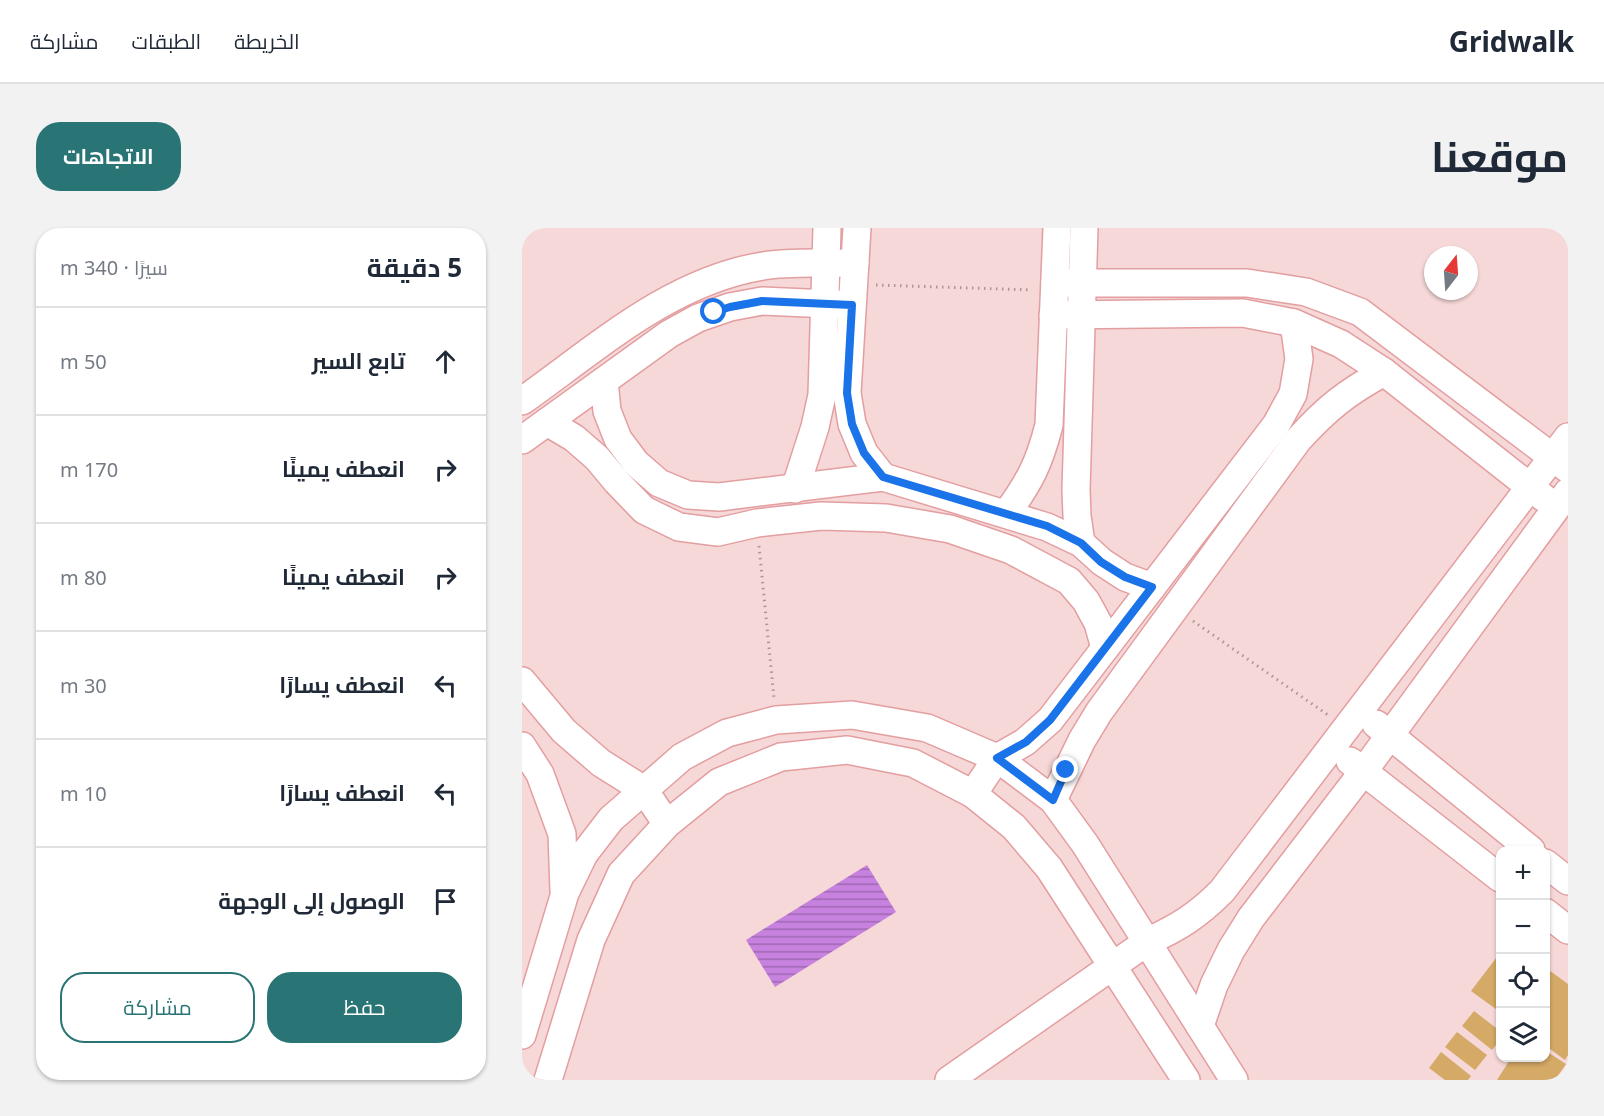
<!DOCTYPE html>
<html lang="ar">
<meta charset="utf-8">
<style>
:root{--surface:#fff;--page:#f2f2f3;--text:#1f2937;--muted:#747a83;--line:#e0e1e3;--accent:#297475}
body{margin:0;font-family:"Noto Sans",Cairo,sans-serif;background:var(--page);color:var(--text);direction:rtl}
.controls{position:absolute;right:18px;bottom:18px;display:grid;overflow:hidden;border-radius:12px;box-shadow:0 2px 4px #0004}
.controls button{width:54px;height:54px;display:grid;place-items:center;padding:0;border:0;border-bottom:2px solid var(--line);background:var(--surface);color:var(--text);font:30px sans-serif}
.compass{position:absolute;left:902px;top:18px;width:54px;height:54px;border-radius:50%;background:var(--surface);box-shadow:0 2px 4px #0004;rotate:17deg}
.stop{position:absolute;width:18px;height:18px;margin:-14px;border:4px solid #1a73e8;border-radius:50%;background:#fff}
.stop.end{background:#1a73e8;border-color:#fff;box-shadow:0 2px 6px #0008}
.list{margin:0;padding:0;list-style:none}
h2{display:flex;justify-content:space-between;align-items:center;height:78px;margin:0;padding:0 24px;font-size:26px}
h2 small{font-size:20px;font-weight:400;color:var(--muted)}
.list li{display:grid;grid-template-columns:39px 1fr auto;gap:18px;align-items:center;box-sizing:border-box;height:108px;padding:0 24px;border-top:2px solid var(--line)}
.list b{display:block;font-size:22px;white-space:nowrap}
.list em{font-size:20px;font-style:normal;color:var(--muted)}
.actions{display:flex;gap:12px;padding:18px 24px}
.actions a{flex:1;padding:14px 0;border:2px solid var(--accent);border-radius:24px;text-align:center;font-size:21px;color:var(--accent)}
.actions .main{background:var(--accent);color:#fff}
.icon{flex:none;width:33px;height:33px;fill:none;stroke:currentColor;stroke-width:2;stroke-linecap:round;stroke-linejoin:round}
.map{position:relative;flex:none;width:1046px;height:852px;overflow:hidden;direction:ltr;border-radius:24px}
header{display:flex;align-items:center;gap:36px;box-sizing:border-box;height:84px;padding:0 30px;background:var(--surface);border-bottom:2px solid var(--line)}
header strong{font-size:28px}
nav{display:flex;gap:33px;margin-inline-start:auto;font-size:21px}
.intro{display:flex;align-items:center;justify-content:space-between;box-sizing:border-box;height:144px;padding:0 36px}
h1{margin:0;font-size:42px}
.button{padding:15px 27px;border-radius:24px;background:var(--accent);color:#fff;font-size:21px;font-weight:700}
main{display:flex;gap:36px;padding:0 36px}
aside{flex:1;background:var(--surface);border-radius:24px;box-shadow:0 2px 4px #0004}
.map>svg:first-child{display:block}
.green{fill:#d5a966}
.water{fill:url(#water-rules)}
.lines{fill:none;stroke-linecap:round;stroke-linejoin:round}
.minor-casing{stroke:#e39ea0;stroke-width:30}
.path{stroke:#b09495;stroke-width:3;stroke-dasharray:1.5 4.5;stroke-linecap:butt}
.minor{stroke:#fff;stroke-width:27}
.route{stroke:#1a73e8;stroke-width:8}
</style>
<header>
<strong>Gridwalk</strong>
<nav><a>الخريطة</a><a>الطبقات</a><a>مشاركة</a></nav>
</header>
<div class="intro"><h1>موقعنا</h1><a class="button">الاتجاهات</a></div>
<main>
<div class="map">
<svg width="1046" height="852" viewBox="0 0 1046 852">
<defs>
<pattern id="water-rules" width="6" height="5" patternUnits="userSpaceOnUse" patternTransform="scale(1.5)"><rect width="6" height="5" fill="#c682de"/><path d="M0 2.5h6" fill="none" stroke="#a068b2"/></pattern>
</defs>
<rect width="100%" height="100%" fill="#f6d8d8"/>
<!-- green -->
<g class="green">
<path d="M978 725V784L949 763Z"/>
<path d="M1024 740 1046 756V827L1043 832 1024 818Z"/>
<path d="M952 783 978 803V812L970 822 940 798Z"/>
<path d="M935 804 965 827 953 842 923 819Z"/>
<path d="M1024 823 1044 836 1033 852H975L989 830H1023Z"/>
<path d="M919 824 949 848 946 852H923L907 840Z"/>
</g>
<!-- water -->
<path class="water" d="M345 637 374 684 253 759 224 712Z"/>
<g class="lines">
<defs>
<g id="minor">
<path d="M335 0 325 165 330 196 342 225 361 249"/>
<path d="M533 55H725L784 64 838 84 1046 241"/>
<path d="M531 87 721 85 772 95 819 116 862 144 1022 270"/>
<path d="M82 153 85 183 96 211 114 235 137 255 166 267 197 269 361 249 525 299 559 315 580 334 603 349 630 359"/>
<path d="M0 173C75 120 148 53 241 38 271 33 303 36 333 35"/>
<path d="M25 194 52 210 75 230 95 254 122 282 157 299 196 304 235 295 299 288 364 290 428 301 489 322 547 353 564 373 576 395 583 420"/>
<path d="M0 212 147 106 176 90 208 79 240 73 330 77"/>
<path d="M273 261 293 199 300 167 305 0"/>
<path d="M485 285C508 253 517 236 527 197L535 0"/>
<path d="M559 315 555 288 554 262 562 0"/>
<path d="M0 453 42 503 79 535 122 562 145 596"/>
<path d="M854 496 1009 622"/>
<path d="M0 518 18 546 40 606 42 663"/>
<path d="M828 533 978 650"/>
<path d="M451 566 475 530 503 514 528 492 754 197 771 166 777 131 772 95"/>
<path d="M531 572 560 512 577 484 776 212C805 180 824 165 862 144"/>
<path d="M1023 635 1046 653"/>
<path d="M1023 684 1046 702"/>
<path d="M678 798 692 757 709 722 729 690 841 544 1046 264"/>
<path d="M0 807 43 665 62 626 89 591 160 529 205 505 254 492 330 487 405 500 475 530 531 572 563 616 712 852"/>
<path d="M26 852 69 712 99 646 145 596 197 554 259 529 325 522 391 535 451 566 492 599 527 640 664 852"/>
<path d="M427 852 625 714C657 699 675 688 700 663L1046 209"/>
</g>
</defs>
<!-- minor casing -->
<use href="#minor" class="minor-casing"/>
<!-- path -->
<g class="path">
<path d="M354 57 510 62"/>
<path d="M237 318 252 470"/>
<path d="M671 393 806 487"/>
</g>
<!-- minor -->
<use href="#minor" class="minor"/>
</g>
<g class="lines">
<!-- route -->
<path class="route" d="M192 84 208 79 240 73 330 77 325 165 330 196 342 225 361 249 525 298 559 315 579 334 603 349 630 359 528 492 504 514 475 530 531 572 544 542"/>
</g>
</svg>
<div class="controls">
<button>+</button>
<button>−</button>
<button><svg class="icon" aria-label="locate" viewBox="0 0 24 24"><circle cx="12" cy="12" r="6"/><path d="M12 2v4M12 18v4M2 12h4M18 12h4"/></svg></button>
<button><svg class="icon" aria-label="layers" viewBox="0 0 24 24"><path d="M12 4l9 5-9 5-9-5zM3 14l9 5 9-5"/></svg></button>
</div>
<svg class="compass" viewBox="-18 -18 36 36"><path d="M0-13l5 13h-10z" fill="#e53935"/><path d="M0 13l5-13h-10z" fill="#747a83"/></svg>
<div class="stop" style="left:192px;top:84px"></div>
<div class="stop end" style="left:544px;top:542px"></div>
</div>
<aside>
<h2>5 دقيقة<small>سيرًا · 340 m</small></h2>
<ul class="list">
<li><svg class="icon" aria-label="ahead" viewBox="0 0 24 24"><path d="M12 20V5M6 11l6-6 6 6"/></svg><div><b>تابع السير</b></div><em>50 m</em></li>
<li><svg class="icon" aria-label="right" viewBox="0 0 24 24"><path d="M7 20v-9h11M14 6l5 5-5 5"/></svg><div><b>انعطف يمينًا</b></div><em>170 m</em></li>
<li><svg class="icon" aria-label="right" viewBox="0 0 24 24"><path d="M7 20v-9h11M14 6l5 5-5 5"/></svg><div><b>انعطف يمينًا</b></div><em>80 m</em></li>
<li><svg class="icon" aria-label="left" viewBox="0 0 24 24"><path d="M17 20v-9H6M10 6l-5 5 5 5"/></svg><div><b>انعطف يسارًا</b></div><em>30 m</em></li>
<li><svg class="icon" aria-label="left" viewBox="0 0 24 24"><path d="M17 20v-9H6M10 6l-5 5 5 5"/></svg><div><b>انعطف يسارًا</b></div><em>10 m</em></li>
<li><svg class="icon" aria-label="arrive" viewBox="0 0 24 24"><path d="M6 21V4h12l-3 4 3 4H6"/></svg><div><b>الوصول إلى الوجهة</b></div></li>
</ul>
<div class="actions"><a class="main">حفظ</a><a>مشاركة</a></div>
</aside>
</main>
